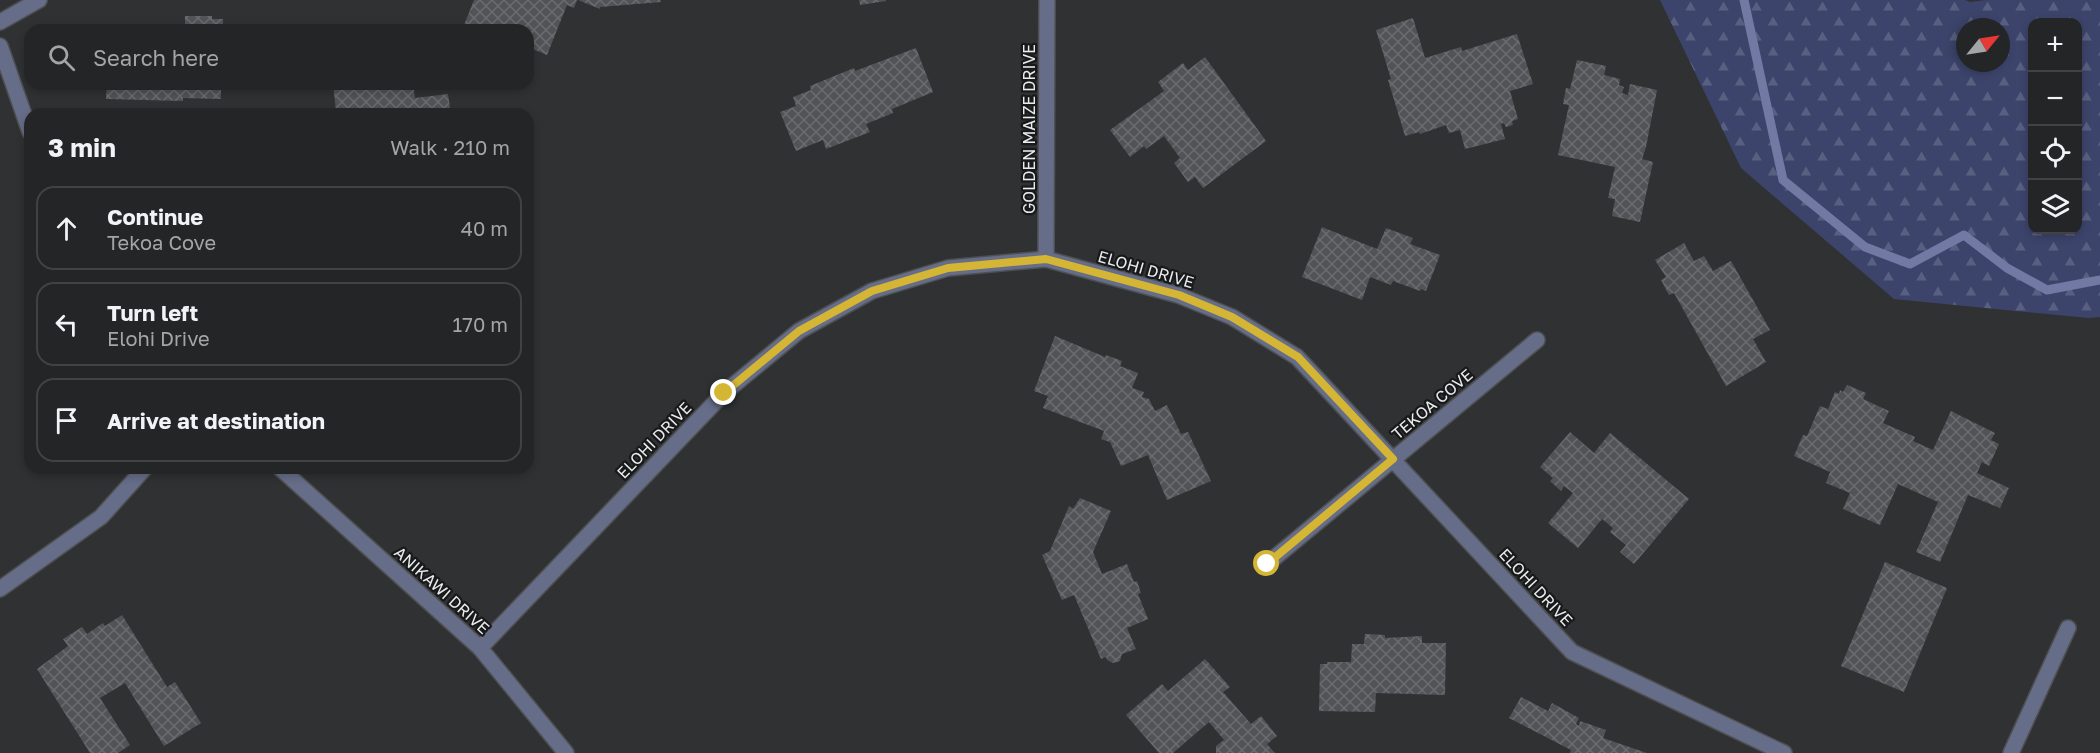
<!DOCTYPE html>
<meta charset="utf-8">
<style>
:root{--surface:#242526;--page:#2c2d2e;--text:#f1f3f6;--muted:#a3a5a7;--line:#414243}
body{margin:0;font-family:"Golos Text",sans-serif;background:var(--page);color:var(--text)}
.controls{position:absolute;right:18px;top:18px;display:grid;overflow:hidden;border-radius:12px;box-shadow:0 3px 9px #0003}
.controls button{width:54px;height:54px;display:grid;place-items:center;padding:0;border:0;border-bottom:2px solid var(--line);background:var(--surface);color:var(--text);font:30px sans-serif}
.compass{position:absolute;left:1956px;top:18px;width:54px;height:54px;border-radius:50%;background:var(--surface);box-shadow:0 3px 9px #0003;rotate:60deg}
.stop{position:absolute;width:18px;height:18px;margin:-14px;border:4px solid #d5b534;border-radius:50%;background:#fff}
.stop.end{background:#d5b534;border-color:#fff;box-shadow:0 2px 6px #0008}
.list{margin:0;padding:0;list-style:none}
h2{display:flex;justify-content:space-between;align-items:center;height:78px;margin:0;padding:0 24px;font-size:26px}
h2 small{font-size:20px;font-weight:400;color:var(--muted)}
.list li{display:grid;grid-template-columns:39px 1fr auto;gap:18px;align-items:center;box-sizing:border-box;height:84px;margin:0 12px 12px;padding:0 12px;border:2px solid var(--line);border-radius:18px}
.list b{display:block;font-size:22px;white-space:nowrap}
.list p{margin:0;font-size:20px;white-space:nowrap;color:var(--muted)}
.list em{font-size:20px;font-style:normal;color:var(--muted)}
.icon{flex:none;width:33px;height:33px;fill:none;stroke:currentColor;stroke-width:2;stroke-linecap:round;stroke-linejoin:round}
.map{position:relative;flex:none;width:2100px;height:753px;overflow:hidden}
.search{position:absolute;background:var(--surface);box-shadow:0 3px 9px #0003;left:24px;top:24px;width:510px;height:66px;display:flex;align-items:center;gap:15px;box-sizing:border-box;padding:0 21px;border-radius:18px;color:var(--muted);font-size:22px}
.panel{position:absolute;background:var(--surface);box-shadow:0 3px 9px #0003;left:24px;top:108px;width:510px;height:366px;border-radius:18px}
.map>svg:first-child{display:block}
.forest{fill:url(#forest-firs);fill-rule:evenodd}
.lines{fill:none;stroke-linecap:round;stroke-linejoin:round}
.stream{stroke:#727aa4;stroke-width:9}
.building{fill:url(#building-cross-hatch)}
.street-casing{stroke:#4e4f51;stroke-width:18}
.street{stroke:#666d88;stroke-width:15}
.route{stroke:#d5b534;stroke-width:8}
.labels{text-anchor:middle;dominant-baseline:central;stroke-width:4.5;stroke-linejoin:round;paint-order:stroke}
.street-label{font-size:16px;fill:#eaebed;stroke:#18191a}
</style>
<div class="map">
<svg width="2100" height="753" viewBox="0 0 2100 753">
<defs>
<pattern id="forest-firs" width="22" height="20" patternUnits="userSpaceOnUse" patternTransform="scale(1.5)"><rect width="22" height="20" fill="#3c446b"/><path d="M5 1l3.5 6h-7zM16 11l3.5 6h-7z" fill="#585f80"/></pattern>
<pattern id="building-cross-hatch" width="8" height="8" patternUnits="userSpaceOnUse" patternTransform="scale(1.5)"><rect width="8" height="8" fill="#525356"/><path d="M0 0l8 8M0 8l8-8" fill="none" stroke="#6b6c6f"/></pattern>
</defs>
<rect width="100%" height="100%" fill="#303133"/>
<!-- forest -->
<path class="forest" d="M1660 0H1965L1970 2 1986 0H2100V317L2089 318 1894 299 1741 168ZM2032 22H2078V230H2032ZM1965 27H2001V63H1965Z"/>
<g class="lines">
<!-- stream -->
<path class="stream" d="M1744 0 1783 180 1865 247 1910 264 1964 235 2007 268 2047 290 2100 280"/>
</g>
<!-- building -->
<g class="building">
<path d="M474 0H577L574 8 567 5 547 55 528 47V30H462Z"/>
<path d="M578 0H660L661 2 600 7V9Z"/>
<path d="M859 0H886V1L860 5Z"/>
<path d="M185 16H212V19H223V30H185Z"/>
<path d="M1413 18 1425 58 1461 47 1462 51 1517 34 1533 84 1510 91 1518 119 1512 121 1513 125 1506 127 1504 123 1501 124 1505 139 1465 149 1460 130 1449 133 1446 125 1420 134 1419 132 1405 136 1388 80 1391 79 1376 30Z"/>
<path d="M147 25 171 26V30H147Z"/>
<path d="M916 48 933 92 892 109 893 113 866 124 870 132 826 149 823 140 796 151 780 112 796 106 793 97 811 90 810 86 854 68 855 71Z"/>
<path d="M1205 57 1266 141 1203 188 1195 177 1188 182 1174 163 1180 158 1164 136 1146 149 1144 146 1130 157 1110 130 1164 91 1158 82 1183 63 1188 70Z"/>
<path d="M1577 60 1606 66 1604 75 1620 79 1619 85 1624 87 1622 93 1628 95 1630 84 1657 90 1646 147 1642 159 1653 162 1640 222 1612 216 1615 199 1608 198 1615 167 1558 155 1569 105 1563 104 1566 88 1570 89Z"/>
<path d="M107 84H221V99L183 98V101L106 99Z"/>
<path d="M333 84H413L415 98 448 94 451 114H321L336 111Z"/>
<path d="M1322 227 1377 249 1386 228 1413 238 1410 244 1440 255 1426 291 1421 289 1420 291 1393 281 1391 285 1370 277 1362 300 1302 277Z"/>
<path d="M1684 243 1694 261 1704 256 1713 271 1731 261 1770 330 1753 339 1766 362 1726 386 1674 293 1669 295 1661 280 1666 277 1655 260Z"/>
<path d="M1055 336 1105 357 1106 355 1122 361 1120 366 1138 373 1132 388 1144 392 1142 397 1149 399 1155 411 1167 405 1181 434 1188 432 1211 481 1167 500 1148 455 1121 466 1110 442 1101 439 1104 431 1043 408 1048 396 1034 391Z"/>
<path d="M1847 385 1866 393 1863 399 1889 411 1883 423 1915 437 1913 441 1933 450 1951 411 1995 433 1991 440 1999 444 1989 466 1982 462 1977 473 2009 488 2000 508 1968 495 1940 562 1916 552 1938 502 1898 484 1880 525 1843 509 1850 493 1826 483 1830 472 1794 456 1803 435 1807 436 1820 406 1828 409 1835 392 1839 394 1840 390 1843 392Z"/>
<path d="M1570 432 1594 453 1610 433 1689 499 1634 564 1620 552 1626 545 1610 532 1613 528 1602 519 1578 548 1548 523 1573 493 1564 486 1561 491 1550 481 1553 478 1540 467Z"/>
<path d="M1080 498 1111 511 1093 552 1102 574 1127 564 1134 582 1137 581 1141 593 1138 594 1148 619 1127 628 1136 649 1122 654 1120 661 1113 663 1107 660 1106 657 1101 659 1074 595 1062 600 1042 555 1050 551 1069 506 1073 509Z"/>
<path d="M1885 562 1947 588 1904 692 1841 666Z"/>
<path d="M122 615 167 687 175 682 201 723 164 746 125 683 100 698 130 745 118 753H90L37 669 68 646 63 639 82 627 87 634 103 623 105 626Z"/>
<path d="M1365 634 1385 635V638L1422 636V643H1446L1445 695 1376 693 1375 712 1319 711 1320 664H1327V662H1351L1352 644H1364Z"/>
<path d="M1205 659 1230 687 1223 692 1251 724 1261 716 1277 736 1267 744 1275 753H1216V746L1224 740 1209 722 1173 753H1159L1126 715 1162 684 1168 691Z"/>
<path d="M1521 697 1548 711 1552 703 1579 718 1576 724 1579 726 1580 721 1606 730 1603 738 1647 753H1570L1571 750 1509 718Z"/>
</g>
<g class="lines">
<defs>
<g id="street">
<path d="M0 22 39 0"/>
<path d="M0 46 30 132"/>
<path d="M1046 259 1047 0"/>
<path d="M280 468 480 648 566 753"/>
<path d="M1267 564 1537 340"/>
<path d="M0 589 101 517 145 468"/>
<path d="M480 648 724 393 799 331 872 291 948 268 1046 259 1178 295 1232 317 1297 357 1572 652 1784 753"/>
<path d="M2011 753 2068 628"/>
</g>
</defs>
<!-- street casing -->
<use href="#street" class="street-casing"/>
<!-- street -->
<use href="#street" class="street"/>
</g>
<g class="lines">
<!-- route -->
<path class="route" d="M724 393 799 331 872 291 948 268 1046 259 1179 295 1232 317 1298 357 1393 459 1267 564"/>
</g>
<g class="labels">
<!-- street labels -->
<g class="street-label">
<text transform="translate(1029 129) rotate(-90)">GOLDEN MAIZE DRIVE</text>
<text transform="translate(1146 269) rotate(16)">ELOHI DRIVE</text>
<text transform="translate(1432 404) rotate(-40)">TEKOA COVE</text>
<text transform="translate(654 440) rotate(-46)">ELOHI DRIVE</text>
<text transform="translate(1536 587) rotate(47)">ELOHI DRIVE</text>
<text transform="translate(442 590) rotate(42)">ANIKAWI DRIVE</text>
</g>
</g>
</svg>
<div class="controls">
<button>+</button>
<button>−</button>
<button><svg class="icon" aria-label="locate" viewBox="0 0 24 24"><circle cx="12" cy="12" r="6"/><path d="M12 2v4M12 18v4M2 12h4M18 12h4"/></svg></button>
<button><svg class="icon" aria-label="layers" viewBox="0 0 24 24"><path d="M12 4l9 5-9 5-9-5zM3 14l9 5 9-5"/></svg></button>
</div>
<svg class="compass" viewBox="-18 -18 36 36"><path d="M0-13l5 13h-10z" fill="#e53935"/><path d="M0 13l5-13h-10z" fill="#a3a5a7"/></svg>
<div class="stop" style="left:1267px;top:564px"></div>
<div class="stop end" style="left:724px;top:393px"></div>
<div class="search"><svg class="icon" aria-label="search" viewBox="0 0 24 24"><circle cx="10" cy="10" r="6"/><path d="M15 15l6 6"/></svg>Search here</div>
<section class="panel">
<h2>3 min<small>Walk · 210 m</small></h2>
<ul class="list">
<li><svg class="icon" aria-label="ahead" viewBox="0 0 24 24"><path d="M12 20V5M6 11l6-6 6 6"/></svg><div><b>Continue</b><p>Tekoa Cove</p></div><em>40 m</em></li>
<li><svg class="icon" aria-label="left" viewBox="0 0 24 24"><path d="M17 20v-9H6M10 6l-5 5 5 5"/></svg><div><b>Turn left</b><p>Elohi Drive</p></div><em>170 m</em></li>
<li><svg class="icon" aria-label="arrive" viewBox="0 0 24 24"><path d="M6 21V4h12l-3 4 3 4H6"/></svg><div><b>Arrive at destination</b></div></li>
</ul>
</section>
</div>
